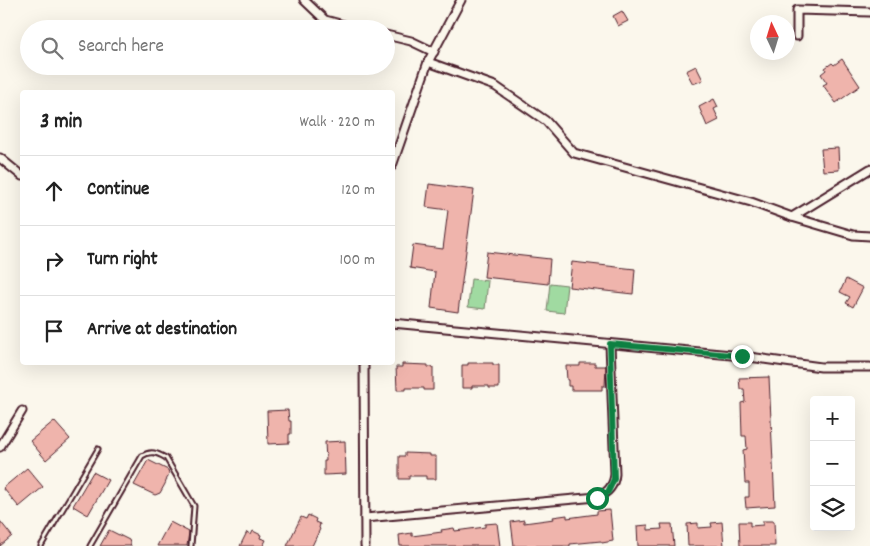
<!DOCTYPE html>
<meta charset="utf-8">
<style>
:root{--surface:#fff;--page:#f2f2f2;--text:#222;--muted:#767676;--line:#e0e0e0}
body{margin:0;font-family:Dekko,sans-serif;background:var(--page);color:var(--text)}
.controls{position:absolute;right:15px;bottom:15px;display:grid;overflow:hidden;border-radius:5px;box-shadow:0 5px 20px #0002}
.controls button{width:45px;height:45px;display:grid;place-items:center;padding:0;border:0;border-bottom:1px solid var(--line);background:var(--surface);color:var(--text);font:25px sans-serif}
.compass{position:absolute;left:750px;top:15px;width:45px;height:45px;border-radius:50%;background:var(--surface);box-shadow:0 5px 20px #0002;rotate:356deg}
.stop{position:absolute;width:15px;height:15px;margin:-11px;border:4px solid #0b8043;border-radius:50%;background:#fff}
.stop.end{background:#0b8043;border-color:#fff;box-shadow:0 1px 5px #0008}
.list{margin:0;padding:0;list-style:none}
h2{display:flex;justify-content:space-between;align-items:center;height:65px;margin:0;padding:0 20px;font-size:21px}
h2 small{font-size:16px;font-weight:400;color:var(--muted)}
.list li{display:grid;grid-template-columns:32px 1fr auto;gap:15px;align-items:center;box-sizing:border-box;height:70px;padding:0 20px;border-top:1px solid var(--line)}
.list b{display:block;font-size:19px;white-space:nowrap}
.list em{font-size:16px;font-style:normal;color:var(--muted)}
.icon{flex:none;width:28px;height:28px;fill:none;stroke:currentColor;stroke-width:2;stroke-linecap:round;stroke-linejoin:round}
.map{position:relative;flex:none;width:870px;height:546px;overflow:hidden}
.search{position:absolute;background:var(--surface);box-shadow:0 5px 20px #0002;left:20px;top:20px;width:375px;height:55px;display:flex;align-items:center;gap:12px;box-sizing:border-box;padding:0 18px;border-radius:28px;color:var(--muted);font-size:19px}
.panel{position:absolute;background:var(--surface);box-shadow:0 5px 20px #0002;left:20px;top:90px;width:375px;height:275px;border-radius:5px}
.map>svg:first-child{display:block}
.green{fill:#a0daa1;stroke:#757c66}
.building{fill:#efb4ac;stroke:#4a1f2b}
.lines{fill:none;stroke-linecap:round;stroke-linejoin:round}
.lane-casing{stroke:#4a1f2b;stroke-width:7}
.street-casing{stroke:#4a1f2b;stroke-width:11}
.lane{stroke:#fbf7ec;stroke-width:3}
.street{stroke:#fbf7ec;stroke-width:7}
.route{stroke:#0b8043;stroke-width:6}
</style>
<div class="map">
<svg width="870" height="546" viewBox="0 0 870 546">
<rect width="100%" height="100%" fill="#fbf7ec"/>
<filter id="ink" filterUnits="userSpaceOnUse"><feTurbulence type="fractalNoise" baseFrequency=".02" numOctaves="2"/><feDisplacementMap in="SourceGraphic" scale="10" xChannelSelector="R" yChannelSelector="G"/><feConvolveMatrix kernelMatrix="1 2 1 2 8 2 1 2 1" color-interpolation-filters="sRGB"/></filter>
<g filter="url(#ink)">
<!-- green -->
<g class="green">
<path d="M471 279 488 281 485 309 468 307Z"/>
<path d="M550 283 567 285 564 313 547 311Z"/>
</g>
<!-- building -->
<g class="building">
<path d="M622 11 628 21 618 26 613 16Z"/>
<path d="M842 59 860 86 836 103 823 85 827 83 821 74 826 70 825 68 832 63 834 65Z"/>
<path d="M696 66 703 80 693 84 686 71Z"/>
<path d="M714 99 718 107 714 109 719 120 707 126 699 107Z"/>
<path d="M838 148 839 170 823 171 821 149Z"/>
<path d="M429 184 474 190 458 312 431 308 435 272 410 268 413 245 443 249 448 210 426 207Z"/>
<path d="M487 252 550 259 548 284 484 277Z"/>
<path d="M572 262 635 269 633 294 569 287Z"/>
<path d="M846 279 863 288 853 307 846 303 850 297 840 292Z"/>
<path d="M468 363H493V365H499V388H489V386H472V388H462V365H468Z"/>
<path d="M580 363H595V366H606L605 386H602V390H571V386H568V380H567L566 366H580Z"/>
<path d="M402 364 428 365V367H433V390H424V388H406V390H397L396 367H402Z"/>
<path d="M769 377 775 506 746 508 745 497H749V483H745L743 450 747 449 746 436H742L741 403 745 402 744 389H740L739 378Z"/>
<path d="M288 410 289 421H291V434H289V443L268 444 267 411Z"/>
<path d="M54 421 70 439 46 460 30 441Z"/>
<path d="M345 441 346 474 324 475V461H326L325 442Z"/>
<path d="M405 453 430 454V456H436V479H426V476H409V479H399V456H405Z"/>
<path d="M148 460 168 470 169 473 165 484 160 493 155 495 134 485Z"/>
<path d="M27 468 43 487 19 507 3 488Z"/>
<path d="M93 472 108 480 88 515 73 506Z"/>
<path d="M610 510 613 541 602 543 601 541 570 544V546H514L511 522 524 520V523L554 519 553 517 567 515V518L597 514V511Z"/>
<path d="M308 515 316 519 315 522 320 524 319 528 320 529 312 546H287L301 517 306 519Z"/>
<path d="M0 521 12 536 0 546Z"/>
<path d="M763 521H774L775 546H740L739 522H750V526L763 525Z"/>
<path d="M170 522 189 532 187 546H157Z"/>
<path d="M722 522 724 546H688L687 524 698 523V528L712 527 711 523Z"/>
<path d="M497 523 500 546H400L399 535 412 533V536L442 532 441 530 454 528 455 531 485 527V524Z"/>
<path d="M661 524H672L674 546H638L637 526 648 525V530L662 529Z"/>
<path d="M109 530 129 540 131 546H100Z"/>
<path d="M253 531 261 535 260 538 266 540 263 546H240L247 532 251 535Z"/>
</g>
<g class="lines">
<defs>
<g id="lane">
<path d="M41 546 98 449"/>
<path d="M90 546 142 456C151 450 157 453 166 458L194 506 191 546"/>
</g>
<g id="street">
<path d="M304 0 325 20 359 29"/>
<path d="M386 35 411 41 434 52"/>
<path d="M797 36V10L870 12"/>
<path d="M428 62 495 86 546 121 574 153 751 202 792 217"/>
<path d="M0 158 22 176"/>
<path d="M392 166 428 62 461 0"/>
<path d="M870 169 792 217 853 235 870 236"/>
<path d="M392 323 742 356 821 367H870"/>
<path d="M364 362 365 546"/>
<path d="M0 447 22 411"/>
<path d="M365 518 597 497C608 493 614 486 615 474L610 344"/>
</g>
</defs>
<!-- lane casing -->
<use href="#lane" class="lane-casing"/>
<!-- street casing -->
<use href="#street" class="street-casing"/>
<!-- lane -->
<use href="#lane" class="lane"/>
<!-- street -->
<use href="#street" class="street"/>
</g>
</g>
<g class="lines" filter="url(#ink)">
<!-- route -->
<path class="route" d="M597 498 608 492 614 479 610 344 742 356"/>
</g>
</svg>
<div class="controls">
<button>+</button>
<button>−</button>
<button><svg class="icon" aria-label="layers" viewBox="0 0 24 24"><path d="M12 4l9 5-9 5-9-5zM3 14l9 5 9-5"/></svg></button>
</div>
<svg class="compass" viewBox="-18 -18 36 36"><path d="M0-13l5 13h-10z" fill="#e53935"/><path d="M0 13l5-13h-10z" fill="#767676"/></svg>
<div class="stop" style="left:597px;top:498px"></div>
<div class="stop end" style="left:742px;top:356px"></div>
<div class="search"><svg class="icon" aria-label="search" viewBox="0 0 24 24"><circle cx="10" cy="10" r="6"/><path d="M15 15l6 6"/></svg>Search here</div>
<section class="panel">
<h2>3 min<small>Walk · 220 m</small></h2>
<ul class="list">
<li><svg class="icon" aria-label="ahead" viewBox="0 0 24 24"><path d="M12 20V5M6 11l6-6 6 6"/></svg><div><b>Continue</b></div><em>120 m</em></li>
<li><svg class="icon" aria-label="right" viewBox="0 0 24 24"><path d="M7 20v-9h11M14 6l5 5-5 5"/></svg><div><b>Turn right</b></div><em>100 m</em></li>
<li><svg class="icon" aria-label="arrive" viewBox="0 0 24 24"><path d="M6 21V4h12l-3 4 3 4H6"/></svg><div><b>Arrive at destination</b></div></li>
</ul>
</section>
</div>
